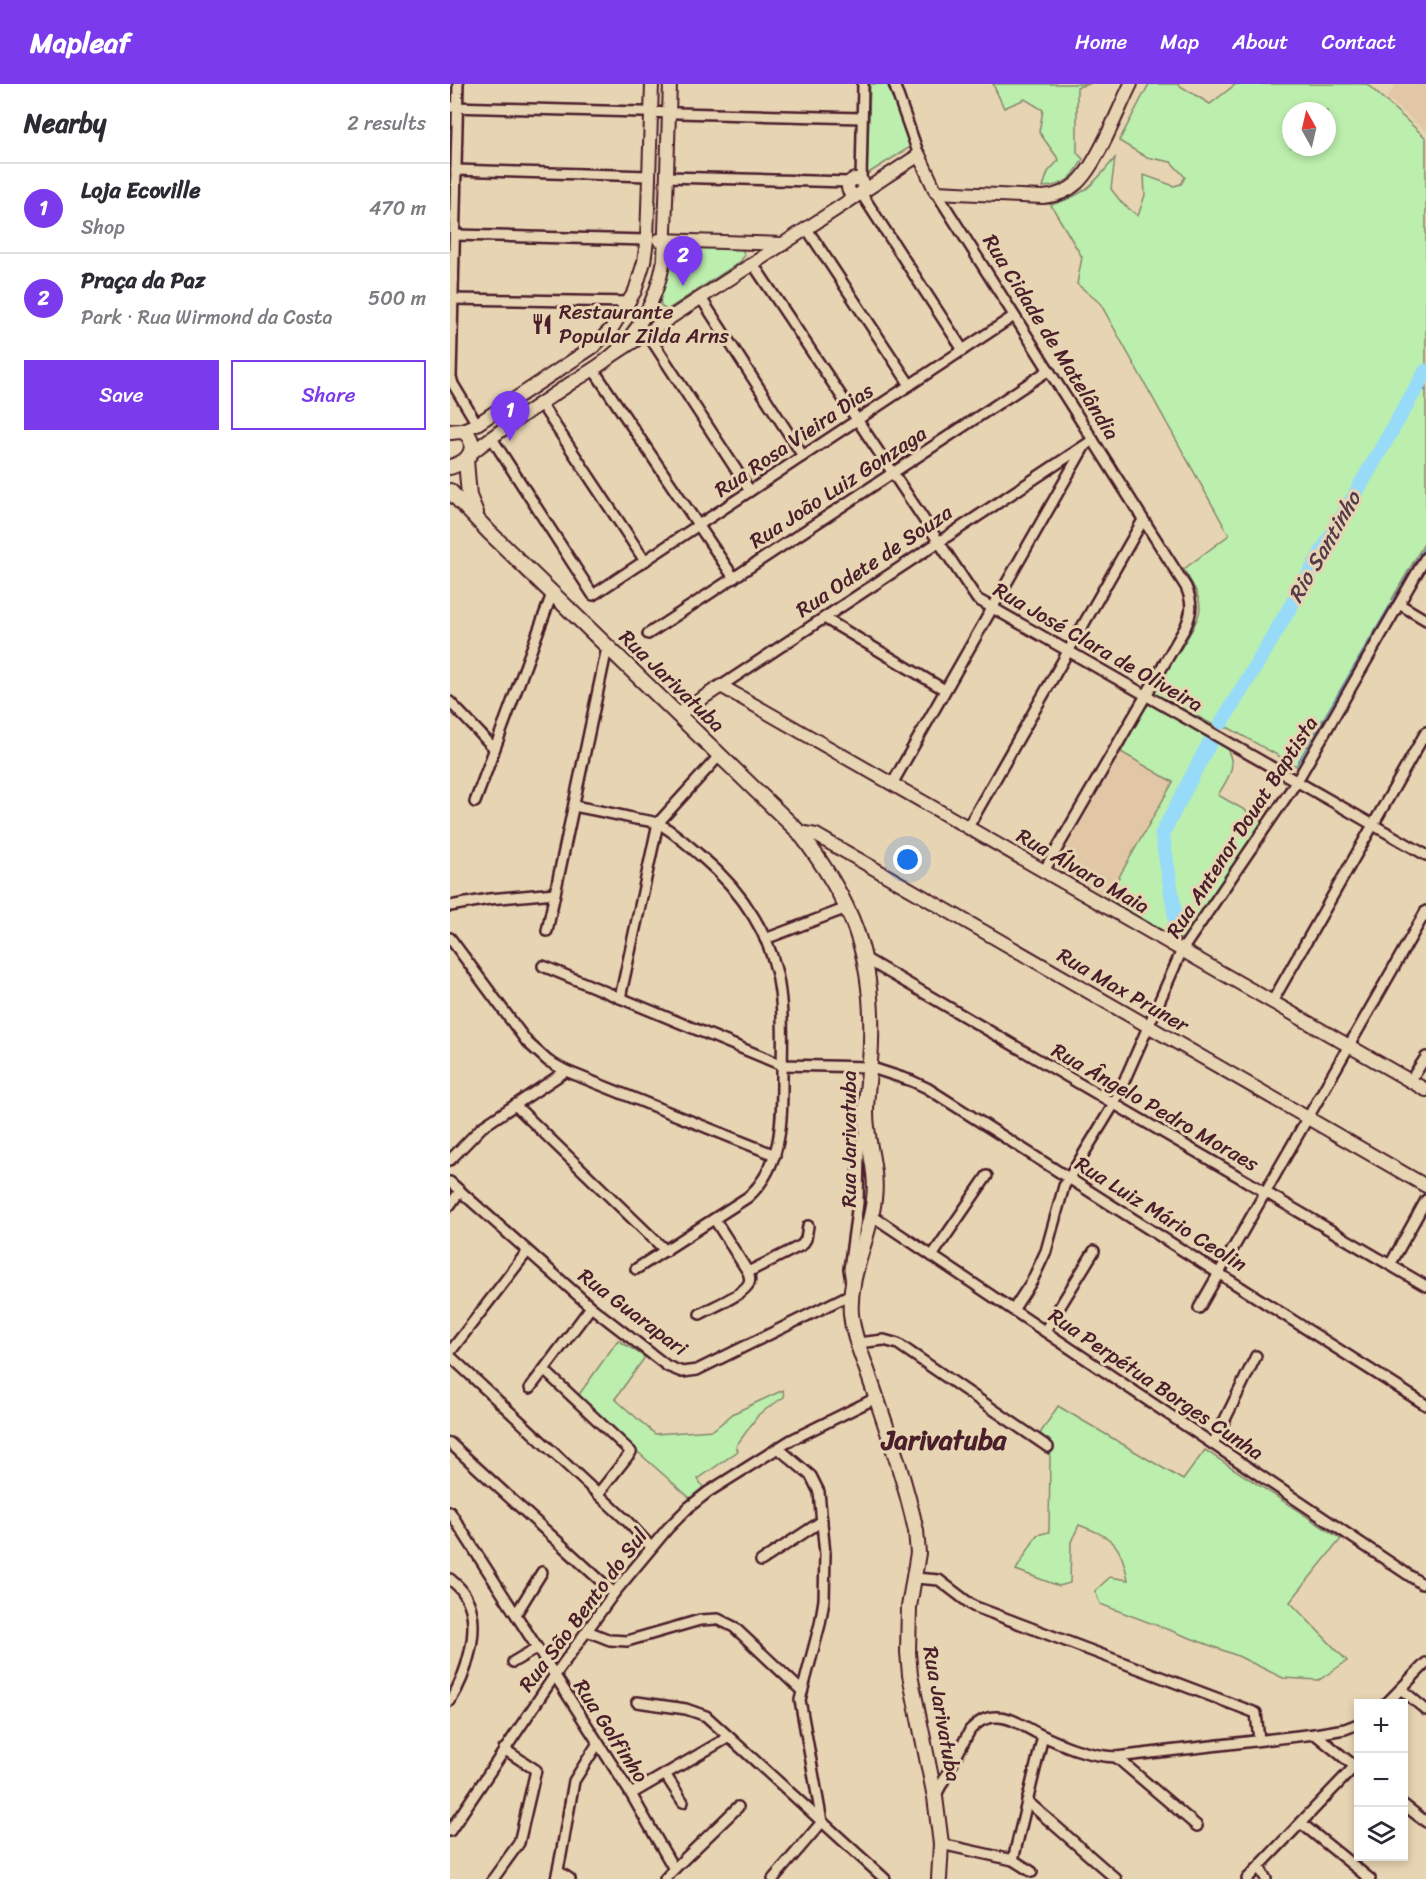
<!DOCTYPE html>
<meta charset="utf-8">
<style>
:root{--surface:#fff;--page:#f7f7f7;--text:#2b2b33;--muted:#7c7c81;--line:#e1e1e2;--accent:#7c3aed}
body{margin:0;font-family:Sriracha,sans-serif;background:var(--page);color:var(--text)}
.controls{position:absolute;right:18px;bottom:18px;display:grid;overflow:hidden;border-radius:0px;box-shadow:0 3px 9px #0003}
.controls button{width:54px;height:54px;display:grid;place-items:center;padding:0;border:0;border-bottom:2px solid var(--line);background:var(--surface);color:var(--text);font:30px sans-serif}
.compass{position:absolute;left:832px;top:18px;width:54px;height:54px;border-radius:50%;background:var(--surface);box-shadow:0 3px 9px #0003;rotate:352deg}
.you{position:absolute;left:458px;top:776px;width:21px;height:21px;margin:-15px;border:4px solid #fff;border-radius:50%;background:#1a73e8;box-shadow:0 0 0 9px #1a73e833}
.badge{display:grid;place-items:center;width:39px;height:39px;border-radius:50%;background:var(--accent);color:#fff;font-size:20px;font-weight:700}
.pin{position:absolute;translate:-50% -50px;filter:drop-shadow(0 2px 3px #0008)}
.pin::after{content:'';position:absolute;top:32px;width:21px;height:18px;background:inherit;clip-path:polygon(0 0,100% 0,50% 100%)}
.list{margin:0;padding:0;list-style:none}
h2{display:flex;justify-content:space-between;align-items:center;height:78px;margin:0;padding:0 24px;font-size:26px}
h2 small{font-size:20px;font-weight:400;color:var(--muted)}
.list li{display:grid;grid-template-columns:39px 1fr auto;gap:18px;align-items:center;box-sizing:border-box;height:90px;padding:0 24px;border-top:2px solid var(--line)}
.list b{display:block;font-size:22px;white-space:nowrap}
.list p{margin:0;font-size:20px;white-space:nowrap;color:var(--muted)}
.list em{font-size:20px;font-style:normal;color:var(--muted)}
.actions{display:flex;gap:12px;padding:18px 24px}
.actions a{flex:1;padding:14px 0;border:2px solid var(--accent);border-radius:0px;text-align:center;font-size:21px;color:var(--accent)}
.actions .main{background:var(--accent);color:#fff}
.icon{flex:none;width:33px;height:33px;fill:none;stroke:currentColor;stroke-width:2;stroke-linecap:round;stroke-linejoin:round}
.map{position:relative;flex:none;width:976px;height:1795px;overflow:hidden}
header{display:flex;align-items:center;gap:36px;box-sizing:border-box;height:84px;padding:0 30px;background:var(--accent);color:#fff}
header strong{font-size:28px}
nav{display:flex;gap:33px;margin-inline-start:auto;font-size:21px}
main{display:flex}
aside{flex:1;background:var(--surface)}
.map>svg:first-child{display:block}
.built{fill:#e2c7a6}
.green{fill:#bceead;stroke:#83866c;stroke-width:1.5;fill-rule:evenodd}
.lines{fill:none;stroke-linecap:round;stroke-linejoin:round}
.stream{stroke:#7890a7;stroke-width:2}
.river{stroke:#97dbf9;stroke-width:15}
.minor-casing{stroke:#4a1f2b;stroke-width:14}
.tertiary-casing{stroke:#4a1f2b;stroke-width:16}
.secondary-casing{stroke:#4a1f2b;stroke-width:18}
.minor{stroke:#e7d4b2;stroke-width:9}
.tertiary{stroke:#e7d4b2;stroke-width:12}
.secondary{stroke:#e7d4b2;stroke-width:14}
.labels{text-anchor:middle;dominant-baseline:central;stroke-width:6;stroke-linejoin:round;paint-order:stroke}
.poi-label{font-size:21px;fill:#4a1f2b;stroke:#e7d4b2;text-anchor:start}
.street-label{font-size:21px;fill:#4a1f2b;stroke:#e7d4b2}
.water-label{font-size:22px;font-style:italic;fill:#563b4a;stroke:#e7d4b2}
.district-label{font-size:27px;font-weight:bold;fill:#4a1f2b;stroke:#e7d4b2}
</style>
<header>
<strong>Mapleaf</strong>
<nav><a>Home</a><a>Map</a><a>About</a><a>Contact</a></nav>
</header>
<main>
<aside>
<h2>Nearby<small>2 results</small></h2>
<ul class="list">
<li><span class="badge">1</span><div><b>Loja Ecoville</b><p>Shop</p></div><em>470 m</em></li>
<li><span class="badge">2</span><div><b>Praça da Paz</b><p>Park · Rua Wirmond da Costa</p></div><em>500 m</em></li>
</ul>
<div class="actions"><a class="main">Save</a><a>Share</a></div>
</aside>
<div class="map">
<svg width="976" height="1795" viewBox="0 0 976 1795">
<rect width="100%" height="100%" fill="#e7d4b2"/>
<filter id="ink" filterUnits="userSpaceOnUse"><feTurbulence type="fractalNoise" baseFrequency=".0167" numOctaves="2"/><feDisplacementMap in="SourceGraphic" scale="12" xChannelSelector="R" yChannelSelector="G"/><feConvolveMatrix kernelMatrix="1 2 1 2 8 2 1 2 1" color-interpolation-filters="sRGB"/></filter>
<g filter="url(#ink)">
<!-- built -->
<g class="built">
<path d="M946 0H976V47L937 14Z"/>
<path d="M671 668 724 698 657 814 605 785Z"/>
</g>
<!-- green -->
<g class="green">
<path d="M420 0H438L462 62 417 90Z"/>
<path d="M543 0H640L627 3V69L633 75C622 95 616 101 593 103L598 88 609 76 589 48 593 26 575 15 554 24Z"/>
<path d="M699 0H727L760 20 786 0H917L976 54V456L942 515 943 518 848 683 779 644H769L705 610 704 605C715 588 750 540 750 524 750 509 740 498 734 485L779 451 650 219 627 200 632 173 601 121C636 110 642 102 665 74L661 105 672 119 688 132 695 111 694 91 724 102 731 100 735 93 721 78 696 73 669 57ZM841 27H877V63H841Z"/>
<path d="M224 161 291 164 295 171 290 178 217 226 211 222 210 213Z"/>
<path d="M701 619 775 661C788 683 780 691 768 711L814 737 736 853 729 855 723 853 657 814 723 698 671 668C678 656 690 625 701 619Z"/>
<path d="M168 1256 195 1273 165 1315 205 1350 263 1346 284 1329 333 1306 334 1313 309 1330 286 1362 288 1367 248 1395 253 1403 240 1414 172 1354 128 1312Z"/>
<path d="M608 1322 733 1396 755 1366 891 1455 840 1518 897 1577 869 1596 833 1594 788 1572 650 1520 645 1507 660 1493 678 1496C671 1459 663 1454 629 1441L621 1458 620 1499 609 1502 566 1486 587 1451 599 1448 600 1372 589 1360 591 1348Z"/>
</g>
<g class="lines">
<!-- stream -->
<g class="stream">
<path d="M967 302 976 307"/>
<path d="M847 680 976 460"/>
</g>
<!-- river -->
<g class="river">
<path d="M772 638 816 565 976 287"/>
<path d="M727 843 712 750 762 654"/>
</g>
<defs>
<g id="minor">
<path d="M8 0 1 293 3 300 27 340"/>
<path d="M444 0 469 71"/>
<path d="M0 23 412 34"/>
<path d="M6 86 199 92"/>
<path d="M217 93 400 98"/>
<path d="M411 96 413 0"/>
<path d="M486 108 736 503C743 519 742 529 735 544L594 787"/>
<path d="M411 109 513 266"/>
<path d="M357 145 460 301"/>
<path d="M5 151 197 156"/>
<path d="M303 180 527 515 976 771"/>
<path d="M251 214 353 372"/>
<path d="M0 215 180 218"/>
<path d="M197 249 300 407"/>
<path d="M143 285 284 494"/>
<path d="M91 320 195 477"/>
<path d="M41 353 143 511 564 232"/>
<path d="M949 520 976 536"/>
<path d="M374 534 495 606"/>
<path d="M198 550 599 286"/>
<path d="M271 602 643 356"/>
<path d="M0 618 44 664"/>
<path d="M442 700 634 363"/>
<path d="M25 718 102 510"/>
<path d="M124 722C145 726 165 730 186 735 193 736 202 737 209 740 222 746 240 763 252 773 292 807 324 854 330 908 334 936 332 966 332 995 332 1038 332 1082 298 1113L186 1185"/>
<path d="M518 743 693 436"/>
<path d="M0 822 39 815 105 809"/>
<path d="M97 847 157 564"/>
<path d="M0 854 77 958 98 977 116 987 325 1071"/>
<path d="M315 855 397 824"/>
<path d="M416 875 976 1202"/>
<path d="M93 882 332 981 419 983 462 997 477 1004 976 1321"/>
<path d="M170 914 208 739 269 672"/>
<path d="M822 918 976 648"/>
<path d="M960 997 976 973"/>
<path d="M65 1021 216 1167"/>
<path d="M0 1076 32 1043 116 987"/>
<path d="M0 1098 141 1223 217 1282 232 1288 247 1286 401 1210"/>
<path d="M0 1121 10 1107"/>
<path d="M421 1131 972 1500"/>
<path d="M482 1172 537 1092"/>
<path d="M940 1181 976 1116"/>
<path d="M298 1188 352 1161 356 1155 358 1142"/>
<path d="M401 1198 399 1185 408 1119 409 1067 411 1058 417 1047"/>
<path d="M749 1224 976 827"/>
<path d="M563 1226 582 1197 596 1167 614 1102 664 1020 732 866 847 697 976 473"/>
<path d="M250 1230C262 1223 289 1213 297 1202 301 1198 300 1193 298 1188L265 1136"/>
<path d="M595 1247 644 1167"/>
<path d="M407 1259 434 1256 448 1260 598 1363"/>
<path d="M0 1268 77 1168"/>
<path d="M0 1272 177 1437 201 1463"/>
<path d="M94 1286 181 1368 148 1410"/>
<path d="M80 1304 141 1223"/>
<path d="M0 1359 164 1509"/>
<path d="M763 1360 806 1272"/>
<path d="M328 1364 361 1392 369 1408 375 1470 374 1516 370 1540 350 1616 372 1738"/>
<path d="M0 1428 181 1710 224 1785 215 1795"/>
<path d="M311 1477 372 1437"/>
<path d="M465 1494 489 1496 523 1522 806 1629 809 1656"/>
<path d="M0 1495C8 1502 14 1507 18 1517 31 1545 16 1592 0 1617"/>
<path d="M66 1530 92 1488"/>
<path d="M137 1547 160 1556 177 1557 250 1536 268 1535 284 1543 352 1607"/>
<path d="M63 1578 87 1564"/>
<path d="M951 1605 976 1626"/>
<path d="M187 1618 236 1625 256 1632 435 1795"/>
<path d="M936 1620 976 1579"/>
<path d="M865 1650 908 1685"/>
<path d="M666 1673 747 1742"/>
<path d="M215 1690 233 1718"/>
<path d="M181 1710 279 1653"/>
<path d="M485 1713 520 1646C528 1638 536 1632 548 1633 561 1633 575 1643 587 1649 612 1661 638 1672 666 1673L865 1650 895 1645 908 1640"/>
<path d="M577 1717 666 1795"/>
<path d="M954 1721 976 1738"/>
<path d="M851 1739 920 1795"/>
<path d="M0 1747 105 1591 164 1509 218 1444 239 1423 258 1408 341 1356 426 1314"/>
<path d="M491 1760 563 1776 582 1788"/>
<path d="M563 1776 593 1652"/>
<path d="M809 1783 816 1795"/>
<path d="M224 1785 288 1723"/>
<path d="M108 1787 120 1795"/>
<path d="M43 1795 69 1759 86 1686 54 1665"/>
<path d="M106 1795 111 1771 124 1697 148 1659"/>
<path d="M323 1795 372 1738"/>
<path d="M797 1795 905 1682"/>
</g>
<g id="tertiary">
<circle cx="406" cy="103" r="8"/>
<path d="M209 156 333 160"/>
<path d="M160 273 469 71 486 108 593 113C606 112 617 108 627 99 647 81 668 26 681 0"/>
<path d="M10 347 27 340 143 263 162 244 185 207 194 178 197 156 202 0"/>
<path d="M20 370C52 344 87 322 121 299 134 291 148 283 159 274 189 249 207 214 214 176L220 0"/>
<path d="M227 631 271 602 976 1006"/>
<path d="M349 748 366 751 976 1102"/>
</g>
<g id="secondary">
<path d="M0 348C3 348 7 347 10 347 23 349 25 366 17 374 13 379 6 381 0 383"/>
<path d="M16 376 19 412 26 429"/>
<path d="M0 407 39 448 349 748C401 816 424 870 421 957 421 981 416 1005 416 1029 416 1058 428 1086 424 1115 420 1154 398 1190 401 1230 403 1253 413 1273 420 1295 437 1345 455 1396 466 1447L468 1469 459 1523 458 1568 460 1591 485 1713 491 1760 489 1795"/>
</g>
</defs>
<!-- minor casing -->
<use href="#minor" class="minor-casing"/>
<!-- tertiary casing -->
<use href="#tertiary" class="tertiary-casing"/>
<!-- secondary casing -->
<use href="#secondary" class="secondary-casing"/>
<!-- minor -->
<use href="#minor" class="minor"/>
<!-- tertiary -->
<use href="#tertiary" class="tertiary"/>
<!-- secondary -->
<use href="#secondary" class="secondary"/>
</g>
</g>
<!-- icons -->
<defs>
<symbol id="restaurant-bare" viewBox="-9 -9 18 18"><path d="M-5-6h1v4h1v-4h1v4h1v-4h1v5L-1.5 .5V6h-2V.5L-5-1ZM5-6V6H3V1.5H1.5Q1.5-4 5-6Z" fill="#4a1f2b" stroke="#e7d4b2" stroke-width="2.5" paint-order="stroke"/></symbol>
</defs>
<g fill-rule="evenodd">
<use href="#restaurant-bare" x="77" y="225" width="30" height="30"/>
</g>
<g class="labels">
<!-- poi labels -->
<g class="poi-label">
<text x="109" y="228">Restaurante<tspan x="109" dy="24">Popular Zilda Arns</tspan></text>
</g>
<!-- street labels -->
<g class="street-label">
<text transform="translate(601 253) rotate(58)">Rua Cidade de Matelândia</text>
<text transform="translate(344 356) rotate(-34)">Rua Rosa Vieira Dias</text>
<text transform="translate(388 403) rotate(-33)">Rua João Luiz Gonzaga</text>
<text transform="translate(424 477) rotate(-34)">Rua Odete de Souza</text>
<text transform="translate(648 563) rotate(30)">Rua José Clara de Oliveira</text>
<text transform="translate(222 597) rotate(44)">Rua Jarivatuba</text>
<text transform="translate(792 743) rotate(-57)">Rua Antenor Douat Baptista</text>
<text transform="translate(633 787) rotate(30)">Rua Álvaro Maia</text>
<text transform="translate(673 906) rotate(30)">Rua Max Pruner</text>
<text transform="translate(705 1023) rotate(30)">Rua Ângelo Pedro Moraes</text>
<text transform="translate(399 1055) rotate(-90)">Rua Jarivatuba</text>
<text transform="translate(711 1130) rotate(32)">Rua Luiz Mário Ceolin</text>
<text transform="translate(183 1228) rotate(37)">Rua Guarapari</text>
<text transform="translate(706 1300) rotate(34)">Rua Perpétua Borges Cunha</text>
<text transform="translate(133 1526) rotate(-53)">Rua São Bento do Sul</text>
<text transform="translate(492 1630) rotate(80)">Rua Jarivatuba</text>
<text transform="translate(161 1647) rotate(57)">Rua Golfinho</text>
</g>
<!-- water labels -->
<g class="water-label">
<text transform="translate(874 463) rotate(-60)">Rio Santinho</text>
</g>
<!-- district labels -->
<g class="district-label">
<text x="494" y="1356">Jarivatuba</text>
</g>
</g>
</svg>
<div class="controls">
<button>+</button>
<button>−</button>
<button><svg class="icon" aria-label="layers" viewBox="0 0 24 24"><path d="M12 4l9 5-9 5-9-5zM3 14l9 5 9-5"/></svg></button>
</div>
<svg class="compass" viewBox="-18 -18 36 36"><path d="M0-13l5 13h-10z" fill="#e53935"/><path d="M0 13l5-13h-10z" fill="#7c7c81"/></svg>
<div class="you"></div>
<div class="pin badge" style="left:60px;top:357px">1</div>
<div class="pin badge" style="left:233px;top:202px">2</div>
</div>
</main>
